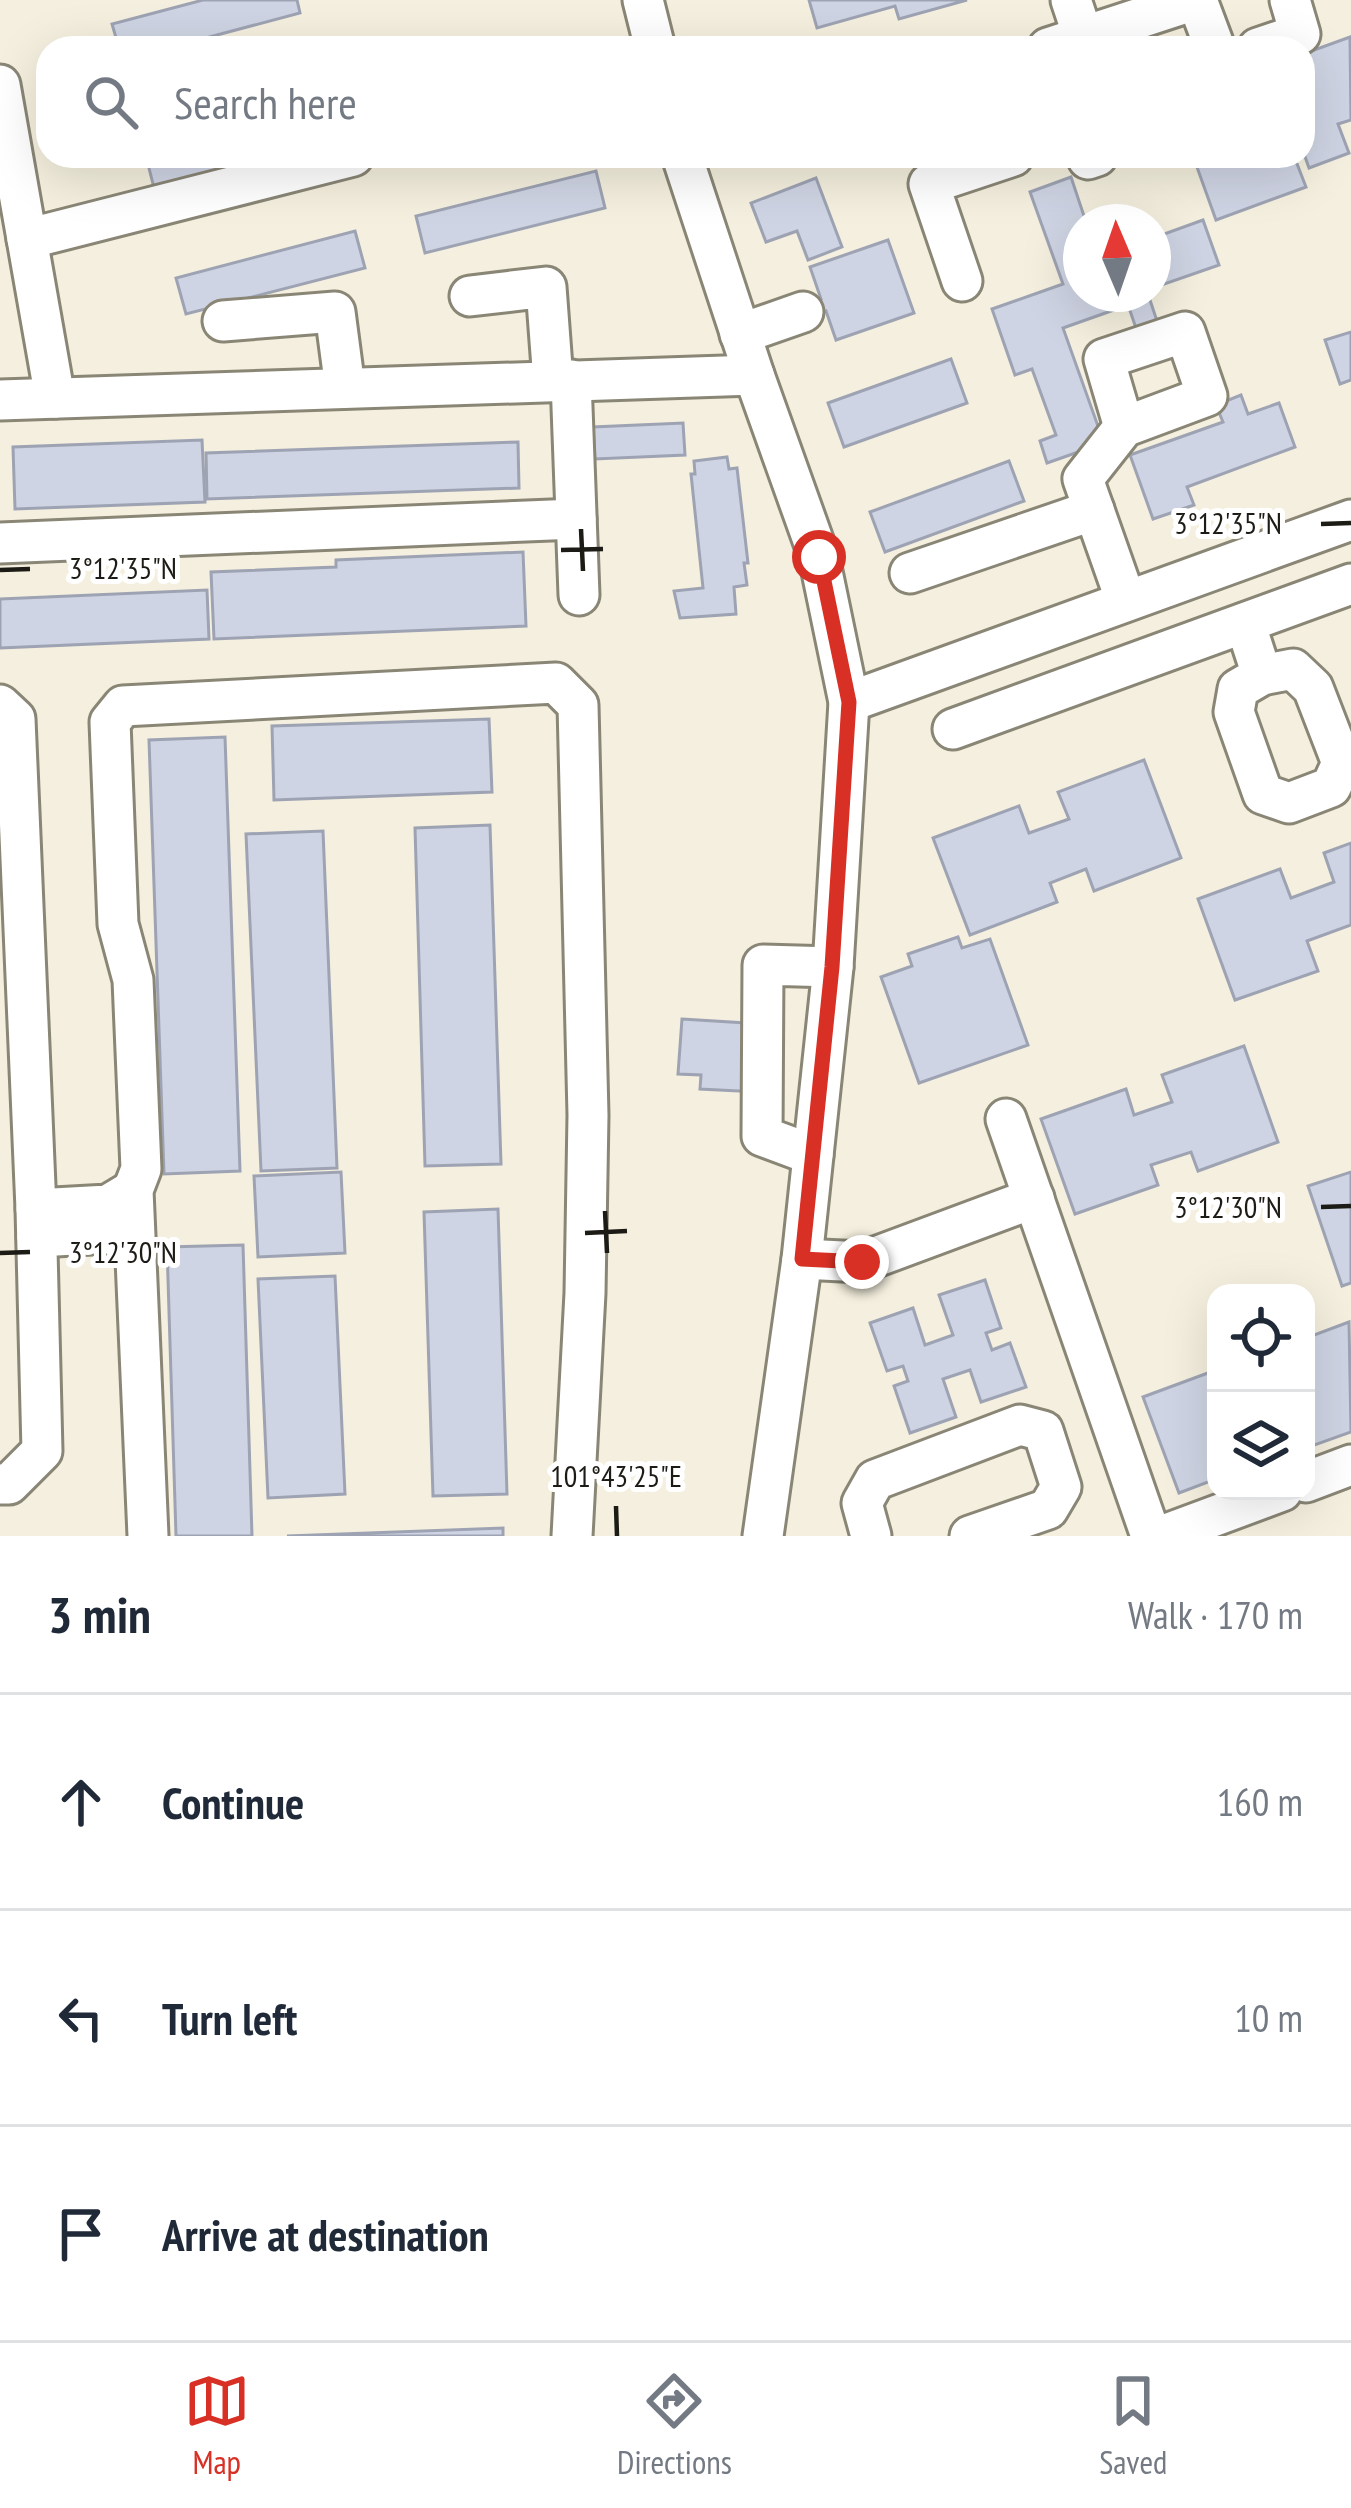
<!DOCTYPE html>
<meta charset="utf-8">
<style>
:root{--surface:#fff;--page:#f6f6f7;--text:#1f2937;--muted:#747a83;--line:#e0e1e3;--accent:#d93025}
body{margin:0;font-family:"PT Sans Narrow",sans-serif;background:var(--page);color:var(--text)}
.controls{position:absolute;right:36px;bottom:36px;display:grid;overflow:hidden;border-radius:24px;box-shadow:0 12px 48px #0002}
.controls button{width:108px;height:108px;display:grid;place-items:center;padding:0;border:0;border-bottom:3px solid var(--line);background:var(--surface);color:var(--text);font:60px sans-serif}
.compass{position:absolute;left:1063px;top:204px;width:108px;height:108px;border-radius:50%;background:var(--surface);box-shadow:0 12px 48px #0002;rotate:358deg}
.stop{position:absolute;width:36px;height:36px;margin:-27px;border:9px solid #d93025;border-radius:50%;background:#fff}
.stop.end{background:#d93025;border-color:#fff;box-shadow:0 3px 12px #0008}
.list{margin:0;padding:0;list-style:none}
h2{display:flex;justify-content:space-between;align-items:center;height:156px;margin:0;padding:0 48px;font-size:51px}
h2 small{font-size:39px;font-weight:400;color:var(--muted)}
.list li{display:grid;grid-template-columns:78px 1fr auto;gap:36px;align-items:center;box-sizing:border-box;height:216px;padding:0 48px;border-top:3px solid var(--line)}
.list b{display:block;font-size:45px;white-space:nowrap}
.list em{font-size:39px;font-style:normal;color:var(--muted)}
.icon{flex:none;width:66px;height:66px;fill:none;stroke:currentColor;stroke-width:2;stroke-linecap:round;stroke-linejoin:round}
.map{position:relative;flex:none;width:1351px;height:1536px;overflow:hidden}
.search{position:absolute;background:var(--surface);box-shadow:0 12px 48px #0002;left:36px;right:36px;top:36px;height:132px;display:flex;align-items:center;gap:30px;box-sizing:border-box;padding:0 42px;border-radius:36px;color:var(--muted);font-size:45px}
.sheet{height:804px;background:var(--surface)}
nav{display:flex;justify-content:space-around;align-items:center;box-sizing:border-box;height:168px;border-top:3px solid var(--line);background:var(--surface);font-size:33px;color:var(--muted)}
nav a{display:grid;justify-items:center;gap:6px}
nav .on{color:var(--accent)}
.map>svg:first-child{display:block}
.building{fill:#cfd4e4;stroke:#9ea3b3;stroke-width:3}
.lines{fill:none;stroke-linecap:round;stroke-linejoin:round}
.minor-casing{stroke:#8a8676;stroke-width:45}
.minor{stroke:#fff;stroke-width:39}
.route{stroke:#d93025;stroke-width:15}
.ticks{fill:none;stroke:#1d1b15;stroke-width:4.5}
.ticks-label{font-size:30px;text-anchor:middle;fill:#1d1b15;stroke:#fff;stroke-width:10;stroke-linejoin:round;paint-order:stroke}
</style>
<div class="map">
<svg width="1351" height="1536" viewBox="0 0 1351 1536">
<rect width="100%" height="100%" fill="#f4efde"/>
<!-- building -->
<g class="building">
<path d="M203 0H297L300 13 168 48H119L112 24Z"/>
<path d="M809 0H967L899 19 895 6 817 28Z"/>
<path d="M1350 37 1351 120 1338 124 1349 153 1309 168 1303 151V54Z"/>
<path d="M146 156H277L154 188Z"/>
<path d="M1193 156H1294L1306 187 1216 220Z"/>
<path d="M596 171 605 208 425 253 416 216Z"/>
<path d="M1071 177 1086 222H1081V294H1148L1157 321 1136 328 1128 305 1063 328 1104 443 1047 463 1040 441 1056 435 1032 369 1015 375 992 309 1063 284 1030 192Z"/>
<path d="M816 178 842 247 808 260 797 231 766 242 751 203Z"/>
<path d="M1203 220 1219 265 1153 288V238Z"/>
<path d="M355 231 365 268 186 314 176 278Z"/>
<path d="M888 240 914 313 836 340 826 311 818 314 813 302 821 299 810 267Z"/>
<path d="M1351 332V380L1340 384 1325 340Z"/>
<path d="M951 359 967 403 844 447 828 403Z"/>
<path d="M1241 395 1248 414 1279 403 1295 447 1187 487 1194 505 1153 519 1130 455 1223 422 1216 405Z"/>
<path d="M683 423 685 455 595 459 593 427Z"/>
<path d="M202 440 205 502 15 509 13 447Z"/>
<path d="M518 442 519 488 207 499 206 453Z"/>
<path d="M727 457 729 469 737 468 748 563H744L747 585 734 587 736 614 680 618 674 591 703 588 691 474H695L694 461Z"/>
<path d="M1009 461 1024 501 885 552 870 512Z"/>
<path d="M523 552 526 626 214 639 211 572 336 567V560Z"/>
<path d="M207 590 209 639 0 648V599Z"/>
<path d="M489 719 492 792 274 800 272 726Z"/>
<path d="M225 737 240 1171 164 1174 149 740Z"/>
<path d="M1144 760 1181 858 1094 891 1086 869 1050 883 1057 902 970 935 933 838 1019 806 1029 833 1069 819 1058 792Z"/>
<path d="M490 825 501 1164 425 1166 415 828Z"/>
<path d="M323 831 337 1168 261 1171 246 834Z"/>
<path d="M1351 843V925L1307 941 1318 971 1235 1000 1198 899 1280 869 1291 898 1334 882 1324 853Z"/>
<path d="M958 937 962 948 990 939 1028 1045 919 1083 881 977 912 966 908 954Z"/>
<path d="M682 1019 762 1024 758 1092 700 1089 701 1075 678 1074Z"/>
<path d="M1244 1046 1278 1142 1198 1171 1191 1152 1151 1165 1158 1185 1075 1214 1041 1119 1126 1089 1134 1115 1172 1102 1162 1075Z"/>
<path d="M341 1172 345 1253 258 1257 254 1176Z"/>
<path d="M1351 1172V1283L1342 1286 1308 1186Z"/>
<path d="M498 1209 507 1494 433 1496 424 1212Z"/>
<path d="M243 1245 252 1536H176L167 1247Z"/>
<path d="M335 1276 345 1494 268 1498 258 1279Z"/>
<path d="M985 1280 1001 1328 986 1333 992 1350 1010 1343 1026 1387 981 1402 970 1370 943 1379 956 1417 910 1433 894 1386 908 1381 903 1366 887 1371 870 1323 913 1308 925 1345 953 1335 939 1295Z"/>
<path d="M1349 1322 1351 1432 1309 1447 1306 1338Z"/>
<path d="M1216 1370V1479L1179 1493 1143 1397Z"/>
<path d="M503 1528V1536H287Z"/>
</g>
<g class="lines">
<defs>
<g id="minor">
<path d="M643 0 655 48"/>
<path d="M1071 0 1083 36"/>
<path d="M1197 0 1215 48"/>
<path d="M1048 48 1195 0"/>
<path d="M1258 48 1300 34 1290 0"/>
<path d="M0 85 55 398"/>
<path d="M682 156 754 375 819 557 849 702 833 967 802 1259 763 1536"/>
<path d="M1087 156 1088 159 1097 156"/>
<path d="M27 239 353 156"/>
<path d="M962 281 929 184 1013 156"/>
<path d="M470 296 546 287 553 381"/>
<path d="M223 321 335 312 345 388"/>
<path d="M740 334 803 312"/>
<path d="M571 380 579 595"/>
<path d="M0 400 754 375"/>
<path d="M1124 427 1207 396 1185 332 1104 359 1124 427 1083 479 1126 601"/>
<path d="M0 543 576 519"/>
<path d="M910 573 1094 510"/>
<path d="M1245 623 1262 675 1293 669 1313 688 1342 763 1331 787 1289 803 1263 794 1234 712 1238 689 1262 675"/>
<path d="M849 702 1351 520"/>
<path d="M0 705 15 719 36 1209 42 1451 9 1484H0"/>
<path d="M953 729 1351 584"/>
<path d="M1006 1119 1151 1536"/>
<path d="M813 1155 762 1136 763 965 833 967"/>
<path d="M36 1209 108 1205 133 1190"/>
<path d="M37 1237 111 1233 135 1249"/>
<path d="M802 1259 862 1262 1034 1198"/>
<path d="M1306 1482 1351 1465"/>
<path d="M148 1536 133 1190 141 1169 133 980 118 924 110 722 123 706 556 683 578 705 588 1115 585 1293 572 1536"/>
<path d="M871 1536 862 1503 875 1480 1020 1425 1043 1431 1061 1487 1048 1509 970 1536"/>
<path d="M1161 1536 1282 1491"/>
</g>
</defs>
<!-- minor casing -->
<use href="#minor" class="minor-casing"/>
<!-- minor -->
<use href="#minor" class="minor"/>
</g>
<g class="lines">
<!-- route -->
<path class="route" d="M819 557 849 702 832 967 802 1259 862 1262"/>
</g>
<!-- ticks -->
<path class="ticks" d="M1321 524 1351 523M581 529 583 571M561 550 603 549M0 570 30 569M1321 1207 1351 1206M605 1211 607 1253M585 1233 627 1231M0 1253 30 1252M616 1506 617 1536"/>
<g class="ticks-label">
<text x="1228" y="534">3°12'35"N</text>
<text x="123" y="579">3°12'35"N</text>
<text x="1228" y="1218">3°12'30"N</text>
<text x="123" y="1263">3°12'30"N</text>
<text x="616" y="1487">101°43'25"E</text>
</g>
</svg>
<div class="controls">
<button><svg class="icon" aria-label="locate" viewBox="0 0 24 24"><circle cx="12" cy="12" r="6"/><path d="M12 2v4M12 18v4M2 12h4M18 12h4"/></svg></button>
<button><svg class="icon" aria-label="layers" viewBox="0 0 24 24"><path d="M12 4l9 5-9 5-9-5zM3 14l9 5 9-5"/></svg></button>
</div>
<svg class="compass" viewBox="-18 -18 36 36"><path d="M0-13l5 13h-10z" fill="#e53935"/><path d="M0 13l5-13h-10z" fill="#747a83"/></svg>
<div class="stop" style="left:819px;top:557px"></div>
<div class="stop end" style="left:862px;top:1262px"></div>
<div class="search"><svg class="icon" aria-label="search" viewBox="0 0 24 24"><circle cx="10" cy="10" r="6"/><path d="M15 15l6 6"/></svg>Search here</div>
</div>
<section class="sheet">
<h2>3 min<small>Walk · 170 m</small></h2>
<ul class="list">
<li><svg class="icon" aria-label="ahead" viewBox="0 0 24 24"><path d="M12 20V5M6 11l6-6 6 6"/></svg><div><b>Continue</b></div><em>160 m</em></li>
<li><svg class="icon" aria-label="left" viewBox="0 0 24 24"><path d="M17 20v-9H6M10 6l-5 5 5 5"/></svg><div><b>Turn left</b></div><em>10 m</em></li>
<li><svg class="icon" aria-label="arrive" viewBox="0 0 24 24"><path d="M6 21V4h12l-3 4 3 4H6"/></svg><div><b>Arrive at destination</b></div></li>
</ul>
</section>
<nav>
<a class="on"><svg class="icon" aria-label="map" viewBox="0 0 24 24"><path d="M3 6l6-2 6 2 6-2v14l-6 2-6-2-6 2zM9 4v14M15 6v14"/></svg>Map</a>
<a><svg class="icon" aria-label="directions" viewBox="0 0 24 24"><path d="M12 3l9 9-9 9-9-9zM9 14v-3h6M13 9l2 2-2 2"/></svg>Directions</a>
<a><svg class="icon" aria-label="saved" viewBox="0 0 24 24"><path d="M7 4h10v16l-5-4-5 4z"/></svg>Saved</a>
</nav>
